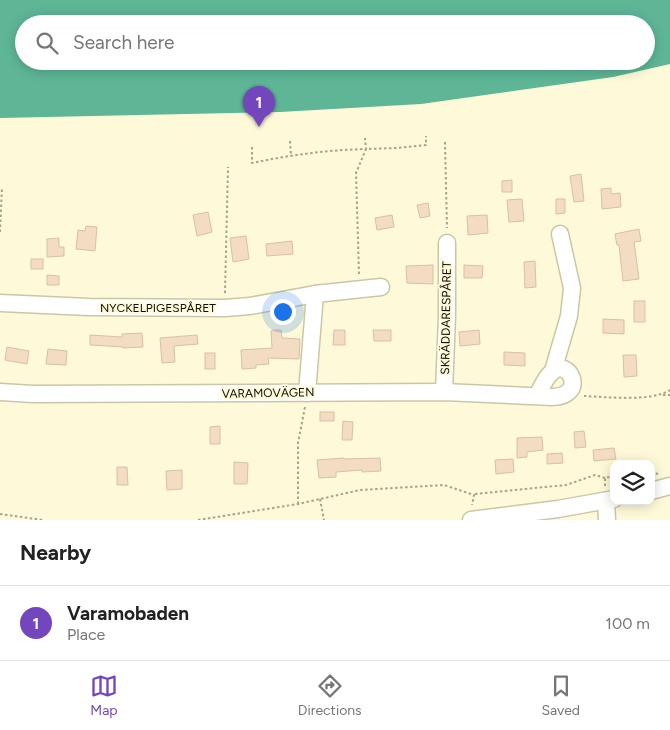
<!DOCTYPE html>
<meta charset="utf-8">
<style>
:root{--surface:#fff;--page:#f6f6f6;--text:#222;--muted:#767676;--line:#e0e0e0;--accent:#7346be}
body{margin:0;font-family:Figtree,sans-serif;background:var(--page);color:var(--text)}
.controls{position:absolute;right:15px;bottom:15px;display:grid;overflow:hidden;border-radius:10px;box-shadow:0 2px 12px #0003}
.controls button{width:45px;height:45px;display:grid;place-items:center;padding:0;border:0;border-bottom:1px solid var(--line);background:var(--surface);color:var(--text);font:25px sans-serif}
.you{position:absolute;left:282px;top:311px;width:18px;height:18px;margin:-12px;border:4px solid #fff;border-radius:50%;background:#1a73e8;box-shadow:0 0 0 8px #1a73e833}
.badge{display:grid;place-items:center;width:32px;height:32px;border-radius:50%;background:var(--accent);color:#fff;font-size:16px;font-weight:700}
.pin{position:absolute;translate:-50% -41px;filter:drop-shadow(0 1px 2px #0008)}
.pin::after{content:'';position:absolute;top:26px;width:18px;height:15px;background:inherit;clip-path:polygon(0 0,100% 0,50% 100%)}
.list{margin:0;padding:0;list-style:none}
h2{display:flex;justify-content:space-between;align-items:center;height:65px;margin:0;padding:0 20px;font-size:21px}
h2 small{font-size:16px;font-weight:400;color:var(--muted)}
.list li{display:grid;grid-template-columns:32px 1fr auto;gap:15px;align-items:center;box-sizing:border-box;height:75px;padding:0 20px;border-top:1px solid var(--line)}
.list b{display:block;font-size:19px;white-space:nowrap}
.list p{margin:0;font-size:16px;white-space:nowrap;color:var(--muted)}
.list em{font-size:16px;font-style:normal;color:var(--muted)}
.icon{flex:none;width:28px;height:28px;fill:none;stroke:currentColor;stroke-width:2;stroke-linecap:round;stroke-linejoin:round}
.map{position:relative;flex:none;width:670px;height:520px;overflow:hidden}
.search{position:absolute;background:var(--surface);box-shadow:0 2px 12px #0003;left:15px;right:15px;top:15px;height:55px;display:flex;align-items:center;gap:12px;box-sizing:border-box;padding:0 18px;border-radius:28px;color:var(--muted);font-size:19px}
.sheet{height:140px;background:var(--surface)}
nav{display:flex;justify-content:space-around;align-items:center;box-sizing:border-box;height:70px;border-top:1px solid var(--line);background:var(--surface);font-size:14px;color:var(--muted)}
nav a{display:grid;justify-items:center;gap:2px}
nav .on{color:var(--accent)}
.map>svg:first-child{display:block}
.water{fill:#5eb697;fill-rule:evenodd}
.building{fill:#f4dcc2;stroke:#d7c0a6}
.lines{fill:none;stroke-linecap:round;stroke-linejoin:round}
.minor-casing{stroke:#cac7a6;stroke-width:19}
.path{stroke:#a6a38b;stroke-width:2;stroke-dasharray:2.5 2.5;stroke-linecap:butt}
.minor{stroke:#fff;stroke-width:16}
.labels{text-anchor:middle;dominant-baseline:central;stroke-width:4;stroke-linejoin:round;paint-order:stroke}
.street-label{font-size:12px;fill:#0f0e04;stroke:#fefad9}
</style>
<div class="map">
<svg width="670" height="520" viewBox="0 0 670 520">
<rect width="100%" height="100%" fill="#fefad9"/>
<!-- water -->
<path class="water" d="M0 0H670V64L613 77 421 104 280 112 0 118ZM24 24H646V61H24Z"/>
<!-- building -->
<g class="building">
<path d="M581 174 584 201 574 202 570 176Z"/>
<path d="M512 180V192H502V181Z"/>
<path d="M611 188V194L620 193 621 207 602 209 601 189Z"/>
<path d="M522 199 524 221 509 222 507 200Z"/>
<path d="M556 199H565V213L556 214Z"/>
<path d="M428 203 430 216 420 218 417 205Z"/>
<path d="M208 212 212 232 197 236 193 215Z"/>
<path d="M392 215 394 227 377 230 375 218Z"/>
<path d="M487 215 488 233 468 235 467 216Z"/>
<path d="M86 226 97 227 95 251 76 249 78 230 85 231Z"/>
<path d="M639 229 641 241 634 242 639 279 623 281 619 245H617L615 234Z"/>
<path d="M246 236 249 259 233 262 230 238Z"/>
<path d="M59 238V247H64V256L47 257V239Z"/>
<path d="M292 241 293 254 267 256 266 244Z"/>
<rect x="31" y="259" width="12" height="10"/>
<path d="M535 261 536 287 525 288 524 262Z"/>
<path d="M433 265V284L407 283 406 266Z"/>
<path d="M464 265 483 266 482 278H464Z"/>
<path d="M47 275 59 276V285H47Z"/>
<rect x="634" y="301" width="11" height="21"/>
<path d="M603 319 624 320V334L603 333Z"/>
<path d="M275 330H281L282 338 300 339 299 359 268 358 269 364 256 365V368L242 369 241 350 272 348 271 331Z"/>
<path d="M334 330H345V345H333Z"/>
<path d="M373 330H391V341H374Z"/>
<path d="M479 330 480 344 460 346 459 332Z"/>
<path d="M142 333 143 347 123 348V347L90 345V335L122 337V334Z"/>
<path d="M197 335 198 344 174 346 175 362 162 363 160 338Z"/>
<path d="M7 347 29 351 27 364 5 360Z"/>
<path d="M48 349 67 351 66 365 46 364Z"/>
<path d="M504 352 525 353V366L504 365Z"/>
<rect x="205" y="353" width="10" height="16"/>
<path d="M623 355H636L637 376 624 377Z"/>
<rect x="320" y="412" width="14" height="9"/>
<path d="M343 421 353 422 352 440H342Z"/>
<path d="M220 426V444H210V427Z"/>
<path d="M584 431 586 447 575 448 574 432Z"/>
<path d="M542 437 543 450 527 452V457L517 458V438Z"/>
<path d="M614 448 616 459 594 461 593 450Z"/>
<path d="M562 453 563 463 547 464V454Z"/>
<path d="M344 458V459L380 458 381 471 362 472V470L336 472V477L319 478 317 460Z"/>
<path d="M513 459 514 472 496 474 495 460Z"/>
<path d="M234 462 248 463 247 484H234Z"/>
<path d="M117 467H127L128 485H117Z"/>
<path d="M182 470V489L167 490 166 471Z"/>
</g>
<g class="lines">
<defs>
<g id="minor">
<path d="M0 303 89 307 225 308 250 306 315 294 381 287"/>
<path d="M553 371 569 316 572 288 560 234"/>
<path d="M0 392 33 394 444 392 552 397C589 396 568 356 552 372 545 378 541 388 537 396"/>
<path d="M444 392 447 316V243"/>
<path d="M307 393 315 294"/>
<path d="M651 491 670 486"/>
<path d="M606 501 607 520"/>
<path d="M471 520 558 509 614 499"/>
</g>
</defs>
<!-- minor casing -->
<use href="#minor" class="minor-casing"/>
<!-- path -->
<g class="path">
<path d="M290 141 291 155"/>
<path d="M445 142 447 228"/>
<path d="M252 147V163C290 155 327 150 366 149L365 138"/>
<path d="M0 232 2 187"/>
<path d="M359 274 356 173 366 149 396 148 426 145V136"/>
<path d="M225 293 228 167"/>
<path d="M663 395H670"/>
<path d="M584 396C607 397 651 402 670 390"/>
<path d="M651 472 658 474"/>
<path d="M605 486V478L614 476"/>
<path d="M475 494 566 485 595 475 605 478"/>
<path d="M320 499 324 520"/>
<path d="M298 504V443L305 407"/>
<path d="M0 514 43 520"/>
<path d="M198 520 298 504 360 490 444 485 474 495 472 505"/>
</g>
<!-- minor -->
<use href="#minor" class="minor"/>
</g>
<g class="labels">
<!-- street labels -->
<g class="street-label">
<text x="158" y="308">NYCKELPIGESPÅRET</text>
<text transform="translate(446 318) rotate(-89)">SKRÄDDARESPÅRET</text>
<text transform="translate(268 393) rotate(-1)">VARAMOVÄGEN</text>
</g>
</g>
</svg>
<div class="controls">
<button><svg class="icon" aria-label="layers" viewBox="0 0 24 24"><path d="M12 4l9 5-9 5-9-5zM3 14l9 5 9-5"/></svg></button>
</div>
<div class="you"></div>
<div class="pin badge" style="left:259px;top:127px">1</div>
<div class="search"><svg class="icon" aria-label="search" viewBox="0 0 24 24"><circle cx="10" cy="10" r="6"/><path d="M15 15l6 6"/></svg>Search here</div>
</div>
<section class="sheet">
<h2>Nearby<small></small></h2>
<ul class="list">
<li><span class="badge">1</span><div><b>Varamobaden</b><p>Place</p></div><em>100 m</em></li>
</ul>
</section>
<nav>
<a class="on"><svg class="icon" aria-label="map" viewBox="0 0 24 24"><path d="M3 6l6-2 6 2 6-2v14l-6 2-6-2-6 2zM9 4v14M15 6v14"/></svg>Map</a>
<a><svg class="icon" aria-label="directions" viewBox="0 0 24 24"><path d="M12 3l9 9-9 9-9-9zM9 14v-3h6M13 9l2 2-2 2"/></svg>Directions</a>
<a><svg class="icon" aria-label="saved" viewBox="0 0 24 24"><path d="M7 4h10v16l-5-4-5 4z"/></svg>Saved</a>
</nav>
